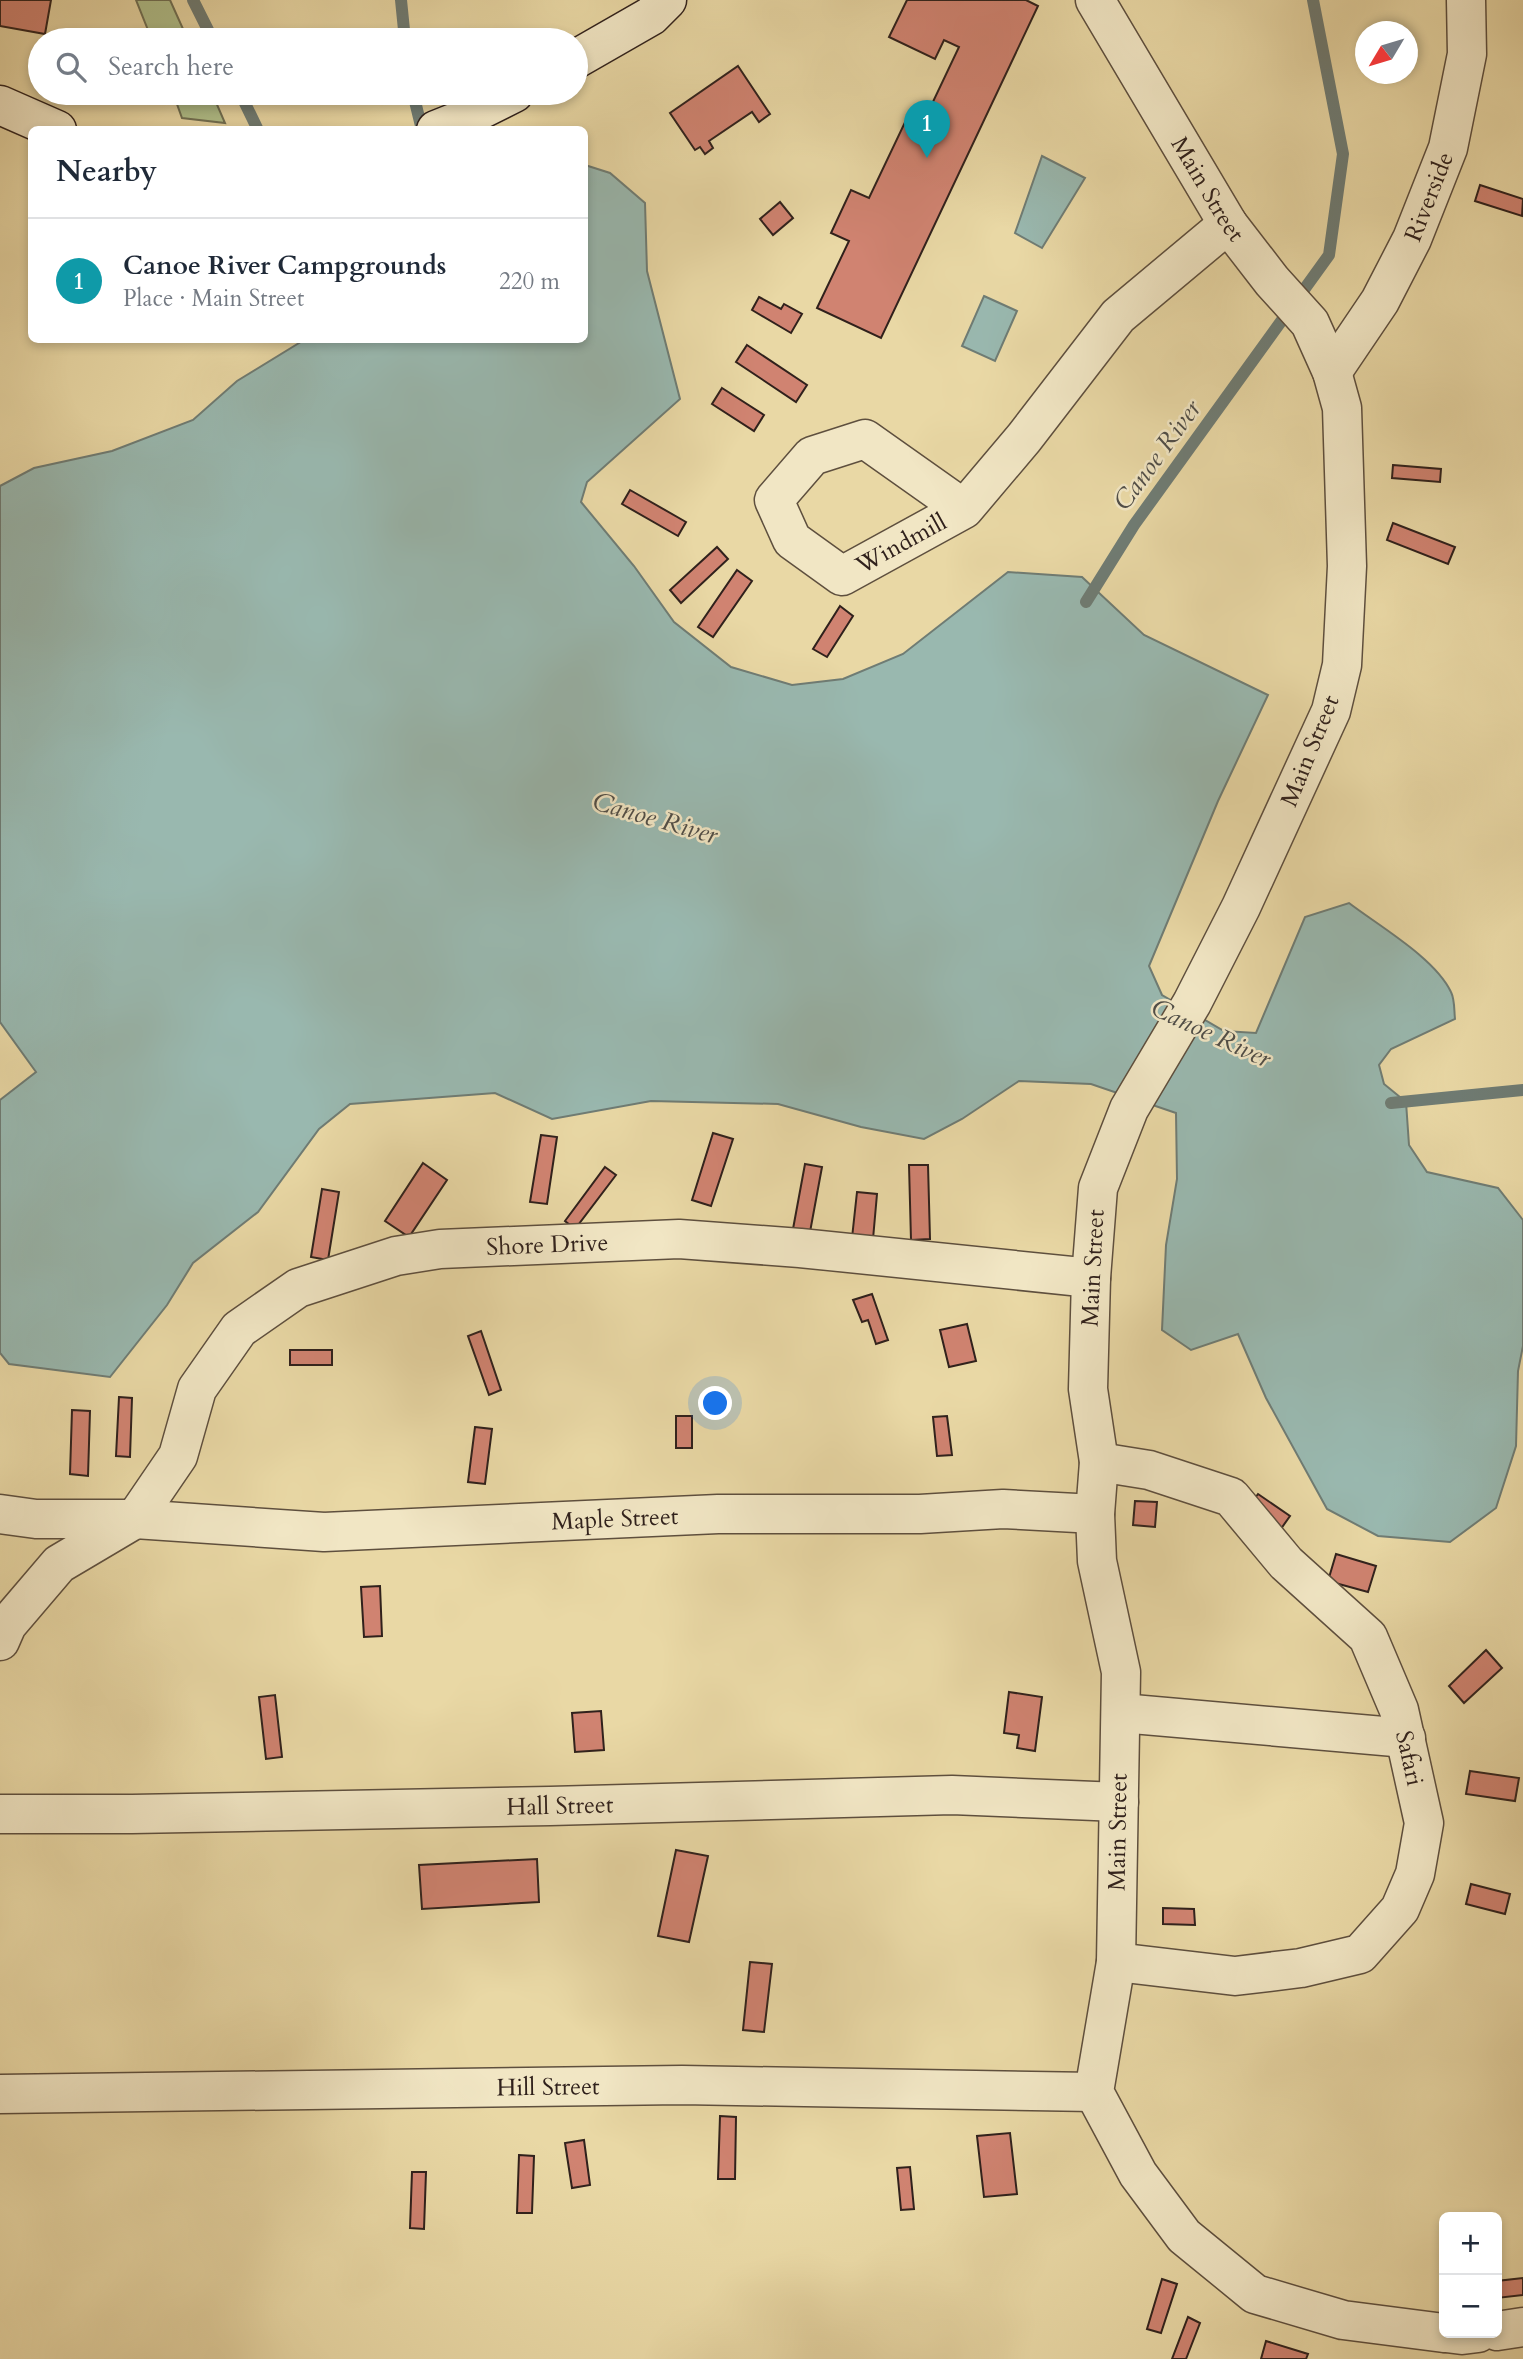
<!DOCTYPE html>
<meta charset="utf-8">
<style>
:root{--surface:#fff;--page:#f6f6f7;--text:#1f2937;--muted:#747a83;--line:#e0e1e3;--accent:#8f2418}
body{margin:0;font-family:Cardo,serif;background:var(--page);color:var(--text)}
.controls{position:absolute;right:21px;bottom:21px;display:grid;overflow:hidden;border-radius:10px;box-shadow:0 4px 10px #0003}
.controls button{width:63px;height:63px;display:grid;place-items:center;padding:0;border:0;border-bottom:2px solid var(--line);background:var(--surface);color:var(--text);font:35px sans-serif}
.compass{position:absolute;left:1355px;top:21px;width:63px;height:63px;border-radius:50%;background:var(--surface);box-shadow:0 4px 10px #0003;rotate:232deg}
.you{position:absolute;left:716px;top:1404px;width:24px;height:24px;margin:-18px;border:5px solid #fff;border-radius:50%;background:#1a73e8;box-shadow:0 0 0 10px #1a73e833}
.badge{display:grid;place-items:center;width:46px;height:46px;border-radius:50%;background:var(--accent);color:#fff;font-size:23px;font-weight:700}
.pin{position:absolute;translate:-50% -58px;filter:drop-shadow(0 2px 4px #0008)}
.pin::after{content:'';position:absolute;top:37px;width:24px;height:21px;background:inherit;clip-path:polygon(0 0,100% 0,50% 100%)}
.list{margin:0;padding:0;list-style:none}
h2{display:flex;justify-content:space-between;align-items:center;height:91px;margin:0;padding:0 28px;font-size:30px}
h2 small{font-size:23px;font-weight:400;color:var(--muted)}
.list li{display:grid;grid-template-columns:46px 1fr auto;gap:21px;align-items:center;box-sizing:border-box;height:126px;padding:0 28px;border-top:2px solid var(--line)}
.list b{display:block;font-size:26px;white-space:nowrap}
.list p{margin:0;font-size:23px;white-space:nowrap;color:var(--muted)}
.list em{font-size:23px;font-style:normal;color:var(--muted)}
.icon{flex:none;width:38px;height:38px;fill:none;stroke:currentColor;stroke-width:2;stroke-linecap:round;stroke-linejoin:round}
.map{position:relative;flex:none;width:1523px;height:2359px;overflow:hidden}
.search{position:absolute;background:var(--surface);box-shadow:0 4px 10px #0003;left:28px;top:28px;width:560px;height:77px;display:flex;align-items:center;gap:18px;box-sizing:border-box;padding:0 24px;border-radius:38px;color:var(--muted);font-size:26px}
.panel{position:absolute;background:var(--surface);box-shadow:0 4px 10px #0003;left:28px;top:126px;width:560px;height:217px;border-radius:10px}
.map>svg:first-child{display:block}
.green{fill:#b0c08b;stroke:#707054;stroke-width:2}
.water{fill:#99b8af;stroke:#6f7c74;stroke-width:2}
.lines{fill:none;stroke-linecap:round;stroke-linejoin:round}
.stream{stroke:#6f7c74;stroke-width:12}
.building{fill:#d08371;stroke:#30211c;stroke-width:2}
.street-casing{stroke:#5e4f3e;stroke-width:41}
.secondary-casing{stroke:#30211c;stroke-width:41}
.street{stroke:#f1e6c4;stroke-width:38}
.secondary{stroke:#f1e6c4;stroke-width:38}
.labels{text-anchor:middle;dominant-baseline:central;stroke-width:5;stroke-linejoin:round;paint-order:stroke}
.street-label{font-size:24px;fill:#30211c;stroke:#f1e6c4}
.water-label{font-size:26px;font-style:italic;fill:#504e48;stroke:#f1e6c4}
</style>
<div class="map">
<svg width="1523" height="2359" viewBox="0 0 1523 2359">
<rect width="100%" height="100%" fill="#e9d8a5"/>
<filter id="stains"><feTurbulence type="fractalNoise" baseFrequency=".00286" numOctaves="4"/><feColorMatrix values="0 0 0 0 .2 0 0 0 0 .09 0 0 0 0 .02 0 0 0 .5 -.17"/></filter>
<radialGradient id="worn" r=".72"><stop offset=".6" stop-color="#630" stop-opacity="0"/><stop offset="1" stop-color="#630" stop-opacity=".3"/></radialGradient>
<!-- green -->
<g class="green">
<path d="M136 0H170L188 40H152Z"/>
<path d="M173 93H212L225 123 182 118Z"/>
</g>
<!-- water -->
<g class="water">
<path d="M1042 156 1085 178 1042 248 1015 233Z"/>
<path d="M585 165 610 173 645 203 647 271 680 399 587 482 581 502 634 566 674 622 731 667 792 685 843 679 903 654 1008 572 1082 577 1144 635 1268 695 1218 801 1149 966 1162 995 1224 1031 1256 1033 1305 917 1349 903C1379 926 1435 958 1451 992 1455 1000 1454 1011 1455 1019L1391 1049 1379 1065 1384 1084 1406 1102 1409 1145 1427 1172 1498 1188 1523 1220V1346L1518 1371 1516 1446 1496 1508 1450 1542 1378 1536 1327 1509 1266 1398 1238 1334 1191 1350 1162 1330 1166 1245 1177 1179 1176 1113 1091 1084 1019 1081 962 1119 924 1139 861 1127 778 1104 651 1101 552 1119 495 1093 350 1104 319 1129 258 1212 193 1263 167 1305 110 1377 9 1364 0 1353V1100L36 1072 0 1022V486L34 468 112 451 193 420 237 381 304 340H584Z"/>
<path d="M984 296 1017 311 995 361 962 346Z"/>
</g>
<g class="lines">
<!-- stream -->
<g class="stream">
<path d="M193 0 213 40"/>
<path d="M401 0 405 40"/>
<path d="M240 93 258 130"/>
<path d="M413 93 422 130"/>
<path d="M1086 602 1134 525 1329 255 1343 154 1313 0"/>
<path d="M1391 1103 1523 1090"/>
</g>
</g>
<!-- building -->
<g class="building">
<path d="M0 0H51L45 34 0 26Z"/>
<path d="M907 0H1026L1038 6 881 338 817 308 849 241 831 233 851 190 869 198 907 118 922 125 959 47 944 40 935 59 889 37Z"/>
<path d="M738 66 770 114 759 122 752 112 709 141 713 148 705 154 700 147 695 150 670 113Z"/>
<path d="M1480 185 1523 199 1522 216 1475 201Z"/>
<path d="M780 202 793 218 773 235 760 219Z"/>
<path d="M759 297 781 309 784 304 802 314 791 333 752 310Z"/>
<path d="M747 345 807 385 796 402 736 362Z"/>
<path d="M722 388 764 415 754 431 712 404Z"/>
<path d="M1393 465 1441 469 1440 482 1392 478Z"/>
<path d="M630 490 686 522 678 536 622 504Z"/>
<path d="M1393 523 1455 547 1448 564 1387 540Z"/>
<path d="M717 547 728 559 681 603 670 590Z"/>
<path d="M737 570 752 581 713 637 698 627Z"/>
<path d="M840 606 853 616 827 657 813 649Z"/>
<path d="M713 1133 733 1139 711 1206 692 1200Z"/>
<path d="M541 1135 557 1137 547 1204 530 1202Z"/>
<path d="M423 1163 447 1180 409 1237 385 1221Z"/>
<path d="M805 1164 822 1167 810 1232 793 1229Z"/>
<path d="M909 1165H928L930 1239 911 1240Z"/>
<path d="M605 1167 616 1175 575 1229 565 1221Z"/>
<path d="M322 1189 339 1192 328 1260 311 1257Z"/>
<path d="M857 1192 877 1194 873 1239 852 1238Z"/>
<path d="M872 1294 888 1340 876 1344 868 1320 862 1322 853 1300Z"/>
<path d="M967 1324 976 1361 949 1367 940 1330Z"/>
<path d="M481 1331 501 1390 489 1395 468 1336Z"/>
<rect x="290" y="1350" width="42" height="15"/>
<path d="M119 1397 132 1398 130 1457 116 1456Z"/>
<path d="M72 1410 90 1411 88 1476 70 1474Z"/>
<rect x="676" y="1416" width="16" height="32"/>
<path d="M947 1416 952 1455 937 1456 933 1417Z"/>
<path d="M475 1427 492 1429 485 1484 468 1482Z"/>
<path d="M1258 1494 1290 1516 1278 1533 1246 1510Z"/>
<path d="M1135 1501 1157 1502 1155 1527 1133 1525Z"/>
<path d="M1336 1554 1376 1566 1368 1592 1328 1581Z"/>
<path d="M380 1586 382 1636 364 1637 361 1587Z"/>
<path d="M1486 1650 1502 1668 1464 1703 1449 1686Z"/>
<path d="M1009 1692 1042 1697 1035 1751 1017 1748 1019 1735 1004 1733Z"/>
<path d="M275 1695 282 1757 266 1759 259 1697Z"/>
<path d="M601 1711 604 1750 575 1752 572 1713Z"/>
<path d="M1470 1771 1519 1778 1515 1801 1466 1794Z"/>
<path d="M676 1850 708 1856 689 1942 658 1936Z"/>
<path d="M537 1859 539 1902 422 1909 419 1865Z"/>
<path d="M1471 1884 1510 1894 1505 1914 1466 1904Z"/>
<path d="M1163 1908 1194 1909 1195 1925 1163 1924Z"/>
<path d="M750 1962 772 1964 764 2032 743 2030Z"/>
<path d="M720 2116 736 2117 735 2179H718Z"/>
<path d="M1010 2133 1017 2194 984 2197 977 2136Z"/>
<path d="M584 2140 590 2185 572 2188 565 2143Z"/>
<path d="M519 2155 534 2156 532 2213H517Z"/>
<path d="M910 2167 914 2209 901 2210 897 2168Z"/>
<path d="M412 2172H426L424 2229 410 2228Z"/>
<path d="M1523 2278V2295L1497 2298V2281Z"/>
<path d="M1162 2279 1177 2284 1161 2333 1147 2329Z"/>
<path d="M1188 2317 1200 2323 1186 2359H1172Z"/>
<path d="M1266 2341 1308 2354 1306 2359H1261Z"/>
</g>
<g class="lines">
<defs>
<g id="street">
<path id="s1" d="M1095 0 1228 224 1272 281 1310 323 1332 372 1342 408 1347 566 1342 665 1331 711 1241 907 1192 1003 1129 1109 1098 1188 1091 1278 1088 1389 1099 1462 1095 1514 1097 1561 1121 1672 1116 1962 1094 2092 1138 2174 1184 2236 1255 2294 1343 2320 1444 2333"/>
<path id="s2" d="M1332 372 1380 301 1412 239 1448 148 1467 54 1466 0"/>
<path id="s3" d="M964 509 865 439 812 456 774 500 792 540 842 576 964 509 1024 438 1118 316 1228 224"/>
<path id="s4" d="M1099 1462 1149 1470 1231 1497 1286 1563 1368 1637 1399 1710 1424 1823 1415 1874 1400 1909 1360 1954 1301 1968 1235 1976 1116 1962"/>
<path id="s5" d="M0 1514 36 1519H135L324 1532 718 1514H920L1003 1509 1095 1514"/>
<path id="s6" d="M0 1641 7 1625 59 1564 135 1519 178 1456 197 1389 239 1329 298 1288 396 1256 440 1249 679 1239 800 1248 1091 1278"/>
<path d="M1121 1713 1406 1738"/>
<path id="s7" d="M0 1814H132L550 1806 952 1795 1119 1802"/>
<path id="s8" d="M0 2094 682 2085 1094 2092"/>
<path d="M1497 2331 1523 2327"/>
<path d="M1446 2333 1462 2335 1478 2333"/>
</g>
<g id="secondary">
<path d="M576 59 651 16 667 0"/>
<path d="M0 105 57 130"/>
<path d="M436 130 456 122 514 93"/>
</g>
</defs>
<!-- street casing -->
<use href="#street" class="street-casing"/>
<!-- secondary casing -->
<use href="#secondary" class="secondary-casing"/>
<!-- street -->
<use href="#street" class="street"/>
<!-- secondary -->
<use href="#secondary" class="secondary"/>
</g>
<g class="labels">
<!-- street labels -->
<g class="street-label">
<text stroke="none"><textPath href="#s1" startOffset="220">Main Street</textPath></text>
<text stroke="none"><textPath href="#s2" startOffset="201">Riverside</textPath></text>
<text stroke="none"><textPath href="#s3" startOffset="408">Windmill</textPath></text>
<text transform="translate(1310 751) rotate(-68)">Main Street</text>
<text stroke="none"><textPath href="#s6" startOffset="732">Shore Drive</textPath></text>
<text transform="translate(1093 1268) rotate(-87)">Main Street</text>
<text stroke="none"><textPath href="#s5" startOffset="616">Maple Street</textPath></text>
<text stroke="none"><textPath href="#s4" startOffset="462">Safari</textPath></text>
<text stroke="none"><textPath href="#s7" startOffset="560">Hall Street</textPath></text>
<text transform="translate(1118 1832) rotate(-89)">Main Street</text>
<text stroke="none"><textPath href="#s8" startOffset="548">Hill Street</textPath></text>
</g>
<!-- water labels -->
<g class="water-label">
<text transform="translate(1157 455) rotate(-54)">Canoe River</text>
<text transform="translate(655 818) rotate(16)">Canoe River</text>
<text transform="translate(1211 1033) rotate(25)">Canoe River</text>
</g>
</g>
<rect width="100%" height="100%" filter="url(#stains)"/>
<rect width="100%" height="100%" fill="url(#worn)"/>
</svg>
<div class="controls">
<button>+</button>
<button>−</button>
</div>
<svg class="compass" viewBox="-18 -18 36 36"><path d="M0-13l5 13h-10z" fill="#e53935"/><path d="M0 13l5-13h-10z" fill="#747a83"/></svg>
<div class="you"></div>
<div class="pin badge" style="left:927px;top:158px;background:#0f9aa8">1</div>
<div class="search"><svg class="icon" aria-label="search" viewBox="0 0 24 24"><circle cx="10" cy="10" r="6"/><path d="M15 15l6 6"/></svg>Search here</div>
<section class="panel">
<h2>Nearby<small></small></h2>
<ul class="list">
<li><span class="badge" style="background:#0f9aa8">1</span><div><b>Canoe River Campgrounds</b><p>Place · Main Street</p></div><em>220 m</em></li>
</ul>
</section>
</div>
